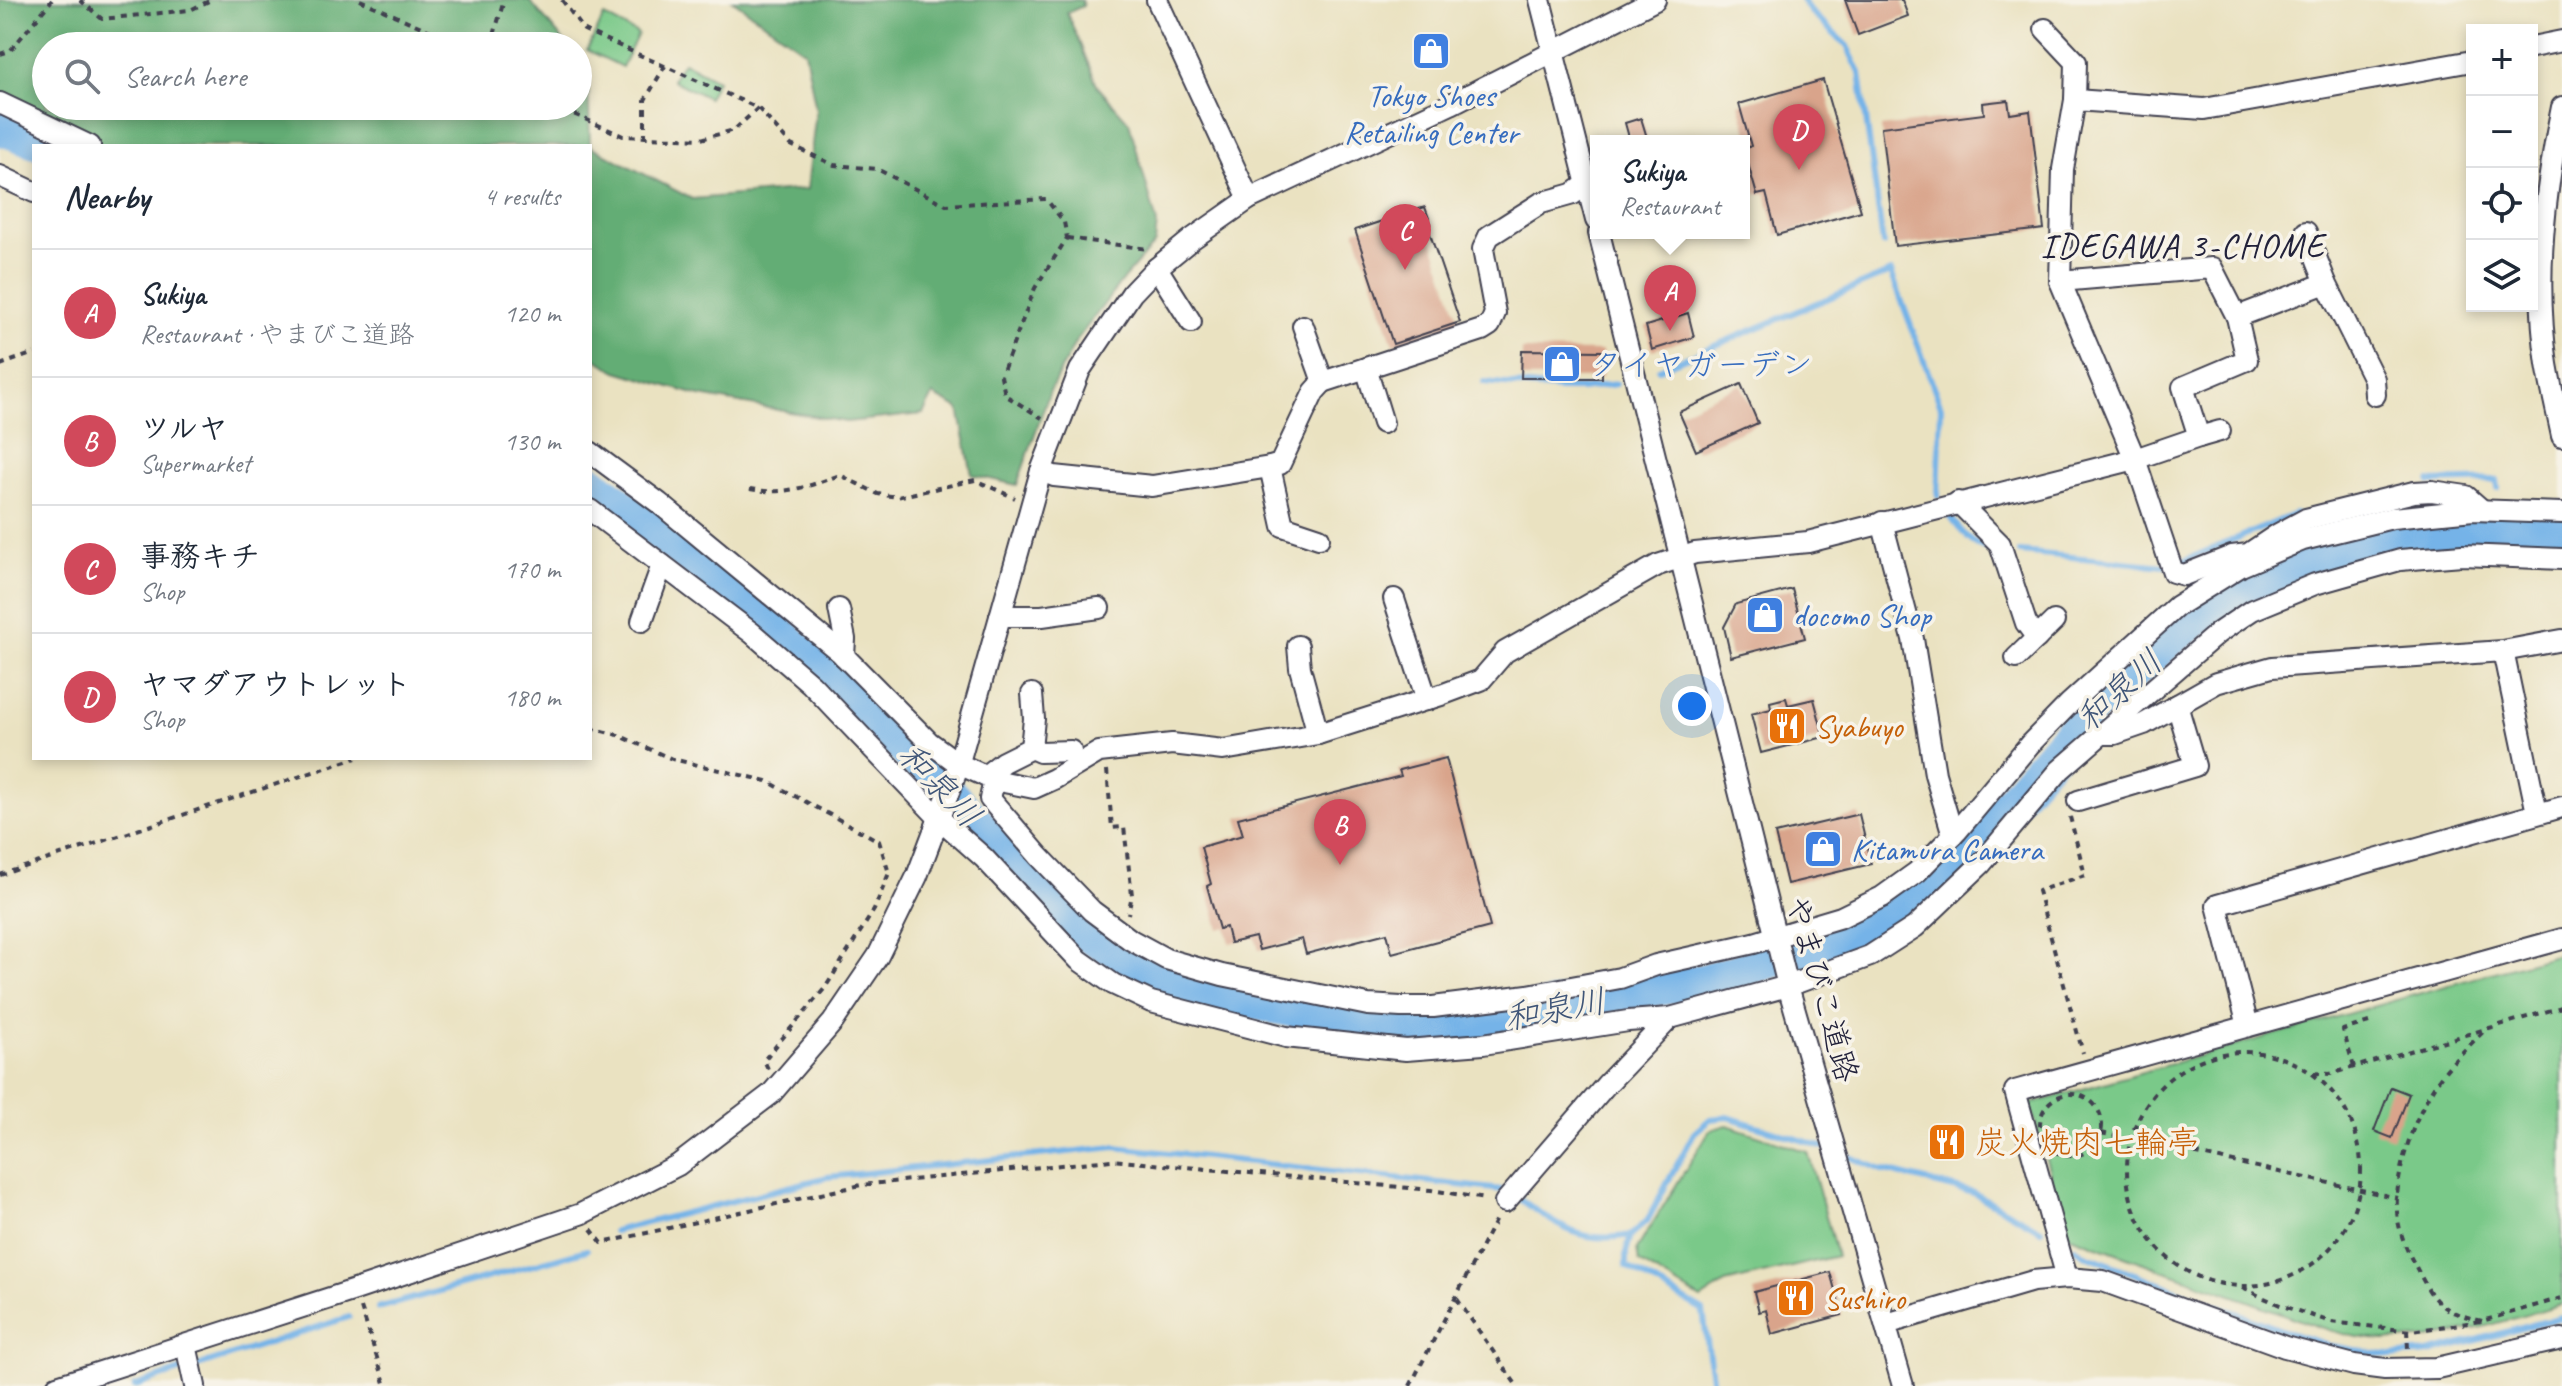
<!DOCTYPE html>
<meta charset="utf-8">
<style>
:root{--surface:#fff;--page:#f2f2f3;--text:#1f2937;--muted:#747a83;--line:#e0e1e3;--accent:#d1495b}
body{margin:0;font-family:Caveat,"Klee One",sans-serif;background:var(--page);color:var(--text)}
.controls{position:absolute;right:24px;top:24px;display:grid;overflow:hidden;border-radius:0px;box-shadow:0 4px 12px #0003}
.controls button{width:72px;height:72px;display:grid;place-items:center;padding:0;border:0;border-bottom:2px solid var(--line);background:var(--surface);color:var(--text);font:40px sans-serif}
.you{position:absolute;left:1692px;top:706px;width:28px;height:28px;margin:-20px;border:6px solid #fff;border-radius:50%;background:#1a73e8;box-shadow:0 0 0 12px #1a73e833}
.badge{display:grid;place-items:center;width:52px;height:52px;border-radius:50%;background:var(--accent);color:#fff;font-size:26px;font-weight:700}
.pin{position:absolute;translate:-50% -66px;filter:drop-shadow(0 2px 4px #0008)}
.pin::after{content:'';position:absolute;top:42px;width:28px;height:24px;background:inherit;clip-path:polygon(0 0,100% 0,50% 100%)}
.popup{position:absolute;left:1590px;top:135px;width:160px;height:104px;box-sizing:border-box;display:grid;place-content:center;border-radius:0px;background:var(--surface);filter:drop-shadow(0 2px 6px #0005);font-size:26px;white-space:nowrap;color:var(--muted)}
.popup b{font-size:30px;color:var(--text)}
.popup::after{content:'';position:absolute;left:50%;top:100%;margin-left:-16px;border:16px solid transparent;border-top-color:var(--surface)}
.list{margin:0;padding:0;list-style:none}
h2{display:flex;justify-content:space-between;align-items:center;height:104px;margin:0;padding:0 32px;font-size:34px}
h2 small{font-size:26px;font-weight:400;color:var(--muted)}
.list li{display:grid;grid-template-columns:52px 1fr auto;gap:24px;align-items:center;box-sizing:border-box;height:128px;padding:0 32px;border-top:2px solid var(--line)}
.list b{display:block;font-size:30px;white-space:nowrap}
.list p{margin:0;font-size:26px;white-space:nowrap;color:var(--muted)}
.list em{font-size:26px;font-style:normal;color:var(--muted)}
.icon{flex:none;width:44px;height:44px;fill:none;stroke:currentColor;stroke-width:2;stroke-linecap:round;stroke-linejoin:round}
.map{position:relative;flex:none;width:2562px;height:1386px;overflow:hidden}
.search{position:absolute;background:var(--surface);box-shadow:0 4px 12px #0003;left:32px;top:32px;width:560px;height:88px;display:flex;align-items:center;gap:20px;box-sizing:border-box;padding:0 28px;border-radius:44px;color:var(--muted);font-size:30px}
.panel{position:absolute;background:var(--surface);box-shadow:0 4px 12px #0003;left:32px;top:144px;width:560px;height:616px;border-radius:0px}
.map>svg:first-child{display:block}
.green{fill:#7ac989;stroke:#4e7662;stroke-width:2}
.forest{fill:#63ad75;stroke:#426858;stroke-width:2}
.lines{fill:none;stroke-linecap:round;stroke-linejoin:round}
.stream{stroke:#74b3e8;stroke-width:6}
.river{stroke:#74b3e8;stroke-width:36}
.building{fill:#d9a48b}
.minor-casing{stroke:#403f4f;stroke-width:24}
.path{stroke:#403f4f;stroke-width:4;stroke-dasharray:6 6;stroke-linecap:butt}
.minor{stroke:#fff;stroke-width:20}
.labels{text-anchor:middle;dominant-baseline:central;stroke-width:7;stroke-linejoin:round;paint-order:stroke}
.shop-label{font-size:32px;fill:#366cbe;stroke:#f7f3e8;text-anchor:start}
.food-label{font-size:32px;fill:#c56008;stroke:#f7f3e8;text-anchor:start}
.street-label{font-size:32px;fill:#22223b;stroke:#f7f3e8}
.neighbourhood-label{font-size:34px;letter-spacing:2px;fill:#22223b;stroke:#f7f3e8}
.water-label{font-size:34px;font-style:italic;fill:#3f5578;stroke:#f7f3e8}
</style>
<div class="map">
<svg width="2562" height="1386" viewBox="0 0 2562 1386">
<rect width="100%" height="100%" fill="#f7f3e8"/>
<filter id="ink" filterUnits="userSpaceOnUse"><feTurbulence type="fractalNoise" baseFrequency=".0125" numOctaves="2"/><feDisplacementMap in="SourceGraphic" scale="16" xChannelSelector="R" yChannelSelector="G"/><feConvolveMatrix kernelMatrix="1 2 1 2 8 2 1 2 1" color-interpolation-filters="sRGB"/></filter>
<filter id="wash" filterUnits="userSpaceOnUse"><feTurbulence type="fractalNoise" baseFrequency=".006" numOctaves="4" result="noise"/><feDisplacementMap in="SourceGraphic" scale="32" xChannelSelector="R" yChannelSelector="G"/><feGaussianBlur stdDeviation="1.8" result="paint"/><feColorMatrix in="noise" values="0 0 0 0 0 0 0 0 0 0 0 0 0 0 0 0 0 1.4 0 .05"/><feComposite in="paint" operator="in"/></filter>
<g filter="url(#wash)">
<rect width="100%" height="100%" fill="#eae2c1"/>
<!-- green -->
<g class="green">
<path d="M604 16 638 34 622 67 587 50Z"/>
<path d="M683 62 717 80 708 98 672 80Z"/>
<path d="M2562 953V1304C2509 1320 2440 1343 2384 1340 2338 1338 2293 1317 2251 1302 2190 1280 2129 1258 2068 1235L2030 1104Z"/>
<path d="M1727 1125 1808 1152 1837 1256 1725 1283 1701 1299 1639 1262 1637 1249 1710 1130Z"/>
</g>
<!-- forest -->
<g class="forest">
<path d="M0 0H529L568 46H46V106H578V58L588 70 590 146H96L0 98Z"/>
<path d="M732 0H1081L1083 6 1067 13 1098 87 1129 122 1157 223 1155 243 1125 277 1076 341 1050 391 1017 485 972 475 959 409 933 395 923 414 846 422 700 396 617 371 590 356V146L692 199 807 189 816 110 805 51Z"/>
</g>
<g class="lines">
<!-- stream -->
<g class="stream">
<path d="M1802 0 1810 11 1847 46 1860 73 1883 244"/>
<path d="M1659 369 1891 272 1941 407 1938 496"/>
<path d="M1484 382 1559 389H1581L1616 384"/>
<path d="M2430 482 2497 480 2498 488"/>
<path d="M1949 515C1959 529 1971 546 1989 549"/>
<path d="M2500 533 2501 517"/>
<path d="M2020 552 2165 566"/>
<path d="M2176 564 2295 514"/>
<path d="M1840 1153 1882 1170 1974 1193 2041 1230"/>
<path d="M1520 1199C1559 1226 1580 1245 1631 1235"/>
<path d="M614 1231 828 1177 1115 1147 1503 1190"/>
<path d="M2075 1248 2088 1256 2284 1331 2332 1346 2390 1356 2429 1353 2562 1317"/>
<path d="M378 1308 587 1250"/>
<path d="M198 1366 349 1317"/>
<path d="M135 1386 183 1370"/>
<path d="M1713 1386 1703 1311 1626 1266V1252L1631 1235 1647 1221 1694 1133 1710 1119 1728 1117 1830 1149"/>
</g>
<!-- river -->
<g class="river">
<path d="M0 127 52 146"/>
<path d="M590 482 731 588 880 724 1086 934 1160 976 1200 991 1363 1024 1409 1028 1468 1024 1601 997 1706 981 1849 936 1887 919 1938 879 1991 824 2093 707 2172 638 2228 597 2271 576 2383 541 2425 536 2500 533 2562 534"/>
</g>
</g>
<g id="blocks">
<!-- building -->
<g class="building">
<path d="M1845 0H1902L1908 16 1858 35Z"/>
<path d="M1823 80 1861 211 1777 235 1766 193 1757 195 1744 150 1751 146 1739 104Z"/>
<path d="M2008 100 2010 114 2030 111 2044 229 1895 246 1881 127 1984 114 1983 103Z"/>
<path d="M1641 118 1648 141H1630L1625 123Z"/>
<path d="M1425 207 1431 224 1427 225 1460 322 1393 344 1355 230Z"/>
<path d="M1688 313 1694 337 1652 350 1646 326Z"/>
<path d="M1522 350 1602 351V378H1521Z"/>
<path d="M1741 384 1758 423 1696 451 1679 412Z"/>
<path d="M1792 589 1805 638 1731 657 1724 627 1736 604Z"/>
<path d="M1786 698 1788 705 1814 699 1824 737 1761 753 1751 714 1771 709 1770 702Z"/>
<path d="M1446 758 1490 927 1392 953 1387 933 1306 954 1302 939 1259 950 1255 937 1230 943 1226 927 1219 929 1207 886 1211 884 1201 847 1243 835 1238 818 1401 776 1399 770Z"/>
<path d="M1859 814 1871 864 1787 884 1775 834Z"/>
<path d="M2391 1087 2409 1094 2392 1138 2374 1131Z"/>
<path d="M1830 1272 1842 1315 1772 1334 1766 1310 1759 1312 1754 1292Z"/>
</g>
</g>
</g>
<g filter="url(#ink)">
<use href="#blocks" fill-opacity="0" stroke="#403f4f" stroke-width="2"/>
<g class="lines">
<defs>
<g id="minor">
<path d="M1157 0 1249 199"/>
<path d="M1540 0 1596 220"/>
<path d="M2045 29 2076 62 2075 100"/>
<path d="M2532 47 2562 41"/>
<path d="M2472 61 2204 109 2075 100 2063 169 2060 281 2135 459 2173 572 2184 575 2232 556 2248 554 2278 534 2306 519 2414 492 2432 491 2466 496 2482 510"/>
<path d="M0 103 90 146"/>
<path d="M2562 107C2545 190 2534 279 2547 364 2551 388 2557 412 2562 436"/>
<path d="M0 176 34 192"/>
<path d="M2306 232 2326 283"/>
<path d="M1599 233 1788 986 1903 1386"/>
<path d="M1157 268 1191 322"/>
<path d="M2237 317 2326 283 2374 379 2375 395"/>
<path d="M1303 326 1323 382 1482 330 1490 325 1495 313 1483 249 1489 236 1541 203 1573 194 1587 184"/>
<path d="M1366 368 1383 423"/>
<path d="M2199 437 2220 431"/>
<path d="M590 452 659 503 840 652 929 742 959 764 994 780 1034 788 1054 779 1099 752 1172 744 1223 750 1318 734 1441 695 1481 680 1505 652 1658 565 1695 553 1808 542 2135 459 2199 437 2183 387 2247 360 2237 317 2212 268 2060 281"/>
<path d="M1041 471 1054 476 1152 486 1270 467"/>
<path d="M1958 502 2000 544 2026 623 2037 638"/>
<path d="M590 510 752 633 811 684 940 819 984 858 1079 960 1113 984 1151 1002 1286 1037 1406 1050 1483 1044 1628 1021 1670 1018 1788 986 1870 956 1915 927 1981 864 2060 770 2218 633 2252 610 2315 584 2400 560 2462 555 2562 559"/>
<path d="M1882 522 1913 639 1935 774 1953 835"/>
<path d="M1319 538 1283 526 1270 467 1280 464 1314 392 1323 382"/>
<path d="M1394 599 1427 700"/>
<path d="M839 609 845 639 844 656"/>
<path d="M1000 616H1042L1099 608"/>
<path d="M642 621 662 565"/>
<path d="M1298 646 1300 668 1318 734"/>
<path d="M2503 651 2537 813"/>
<path d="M2016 658 2054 621"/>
<path d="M2099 734H2115L2144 724 2216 683 2272 667 2503 651 2562 640"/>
<path d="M1031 748 1040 752 1071 751"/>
<path d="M985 776 1003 762 1031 748 1034 719 1032 694"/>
<path d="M994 780 990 799 1039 856 1092 911 1131 940 1166 959 1222 975 1368 1005 1401 1007H1433L1528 995 1620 978 1656 965 1754 943 1841 917 1882 897 1917 872 1957 831 2030 744 2069 704 2177 606 2241 566 2303 540 2392 518 2473 510 2562 513"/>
<path d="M2078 801 2195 766 2177 705"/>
<path d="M2248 1026 2217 905 2562 807"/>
<path d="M1505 1202 1606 1085 1670 1018"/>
<path d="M2067 1278 2015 1091 2562 939"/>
<path d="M1886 1324 2033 1281 2067 1278 2103 1281 2285 1347 2354 1365 2385 1369 2437 1368 2562 1339"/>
<path d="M186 1345 195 1386"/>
<path d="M57 1386 355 1290 581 1214 678 1165 771 1094 833 1022 878 956 917 876 956 773 1041 471 1080 370 1132 293 1153 271 1192 239 1249 199 1451 104 1655 0"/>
</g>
</defs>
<!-- minor casing -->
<use href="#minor" class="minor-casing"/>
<!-- path -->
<g class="path">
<path d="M80 0 102 19 190 10 211 0"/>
<path d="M360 0 464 46"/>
<path d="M562 0 584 30 758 108 734 130 701 139 623 136 569 112 562 106"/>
<path d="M491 46 504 0"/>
<path d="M0 54 10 51 52 0"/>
<path d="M758 108 791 145 834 165 877 169 946 205 1046 199 1064 222 1067 238 1035 288 1001 376 1005 395 1042 418"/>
<path d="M645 138V100L665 66"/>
<path d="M1067 238 1148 249"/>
<path d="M0 365 34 353"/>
<path d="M750 489C783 496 810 486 840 475L878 494 897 497 975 480 1015 498"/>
<path d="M590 728 618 735 672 759 767 781 879 841 889 873 874 910 825 988 764 1060 768 1069"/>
<path d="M1107 770 1112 828 1124 827 1132 895 1128 914"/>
<path d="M2070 817 2085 875 2038 891 2083 1053"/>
<path d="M0 875 356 758"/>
<circle cx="2244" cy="1169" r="117"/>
<path d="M2354 1067 2343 1030 2369 1022"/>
<path d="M2314 1073 2330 1074 2562 1007"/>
<circle cx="2071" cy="1125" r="31"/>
<path d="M2101 1133 2398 1198"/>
<path d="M591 1229 602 1243 861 1185 1111 1160 1431 1190 1485 1199"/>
<path d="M2242 1288 2280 1305 2331 1322 2411 1331 2482 1321 2562 1298"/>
<path d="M1457 1299 1517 1386"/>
<path d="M361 1308 386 1386"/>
<path d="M2482 1321C2438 1310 2436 1305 2415 1265 2408 1253 2402 1239 2399 1225 2389 1184 2415 1112 2439 1079 2452 1061 2470 1045 2486 1029"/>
<path d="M2407 1330 2408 1349"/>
<path d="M1410 1386 1497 1217"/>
</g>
<!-- minor -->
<use href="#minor" class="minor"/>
</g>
</g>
<!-- icons -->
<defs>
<symbol id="shop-square" viewBox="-11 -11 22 22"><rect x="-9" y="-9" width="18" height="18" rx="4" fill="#3f7fe0" stroke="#f7f3e8"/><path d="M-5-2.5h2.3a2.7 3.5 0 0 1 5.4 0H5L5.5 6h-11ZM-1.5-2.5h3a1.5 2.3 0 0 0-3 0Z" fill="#fff"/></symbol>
<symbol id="restaurant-square" viewBox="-11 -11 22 22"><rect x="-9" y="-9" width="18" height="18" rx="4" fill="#e8710a" stroke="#f7f3e8"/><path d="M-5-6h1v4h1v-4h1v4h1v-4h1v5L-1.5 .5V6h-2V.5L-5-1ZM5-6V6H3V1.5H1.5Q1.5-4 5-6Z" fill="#fff"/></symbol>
</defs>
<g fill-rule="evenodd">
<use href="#shop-square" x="1409" y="29" width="44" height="44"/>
<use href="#shop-square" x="1540" y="342" width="44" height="44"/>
<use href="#shop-square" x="1743" y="593" width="44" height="44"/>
<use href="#restaurant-square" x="1765" y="704" width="44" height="44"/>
<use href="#shop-square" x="1801" y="827" width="44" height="44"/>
<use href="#restaurant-square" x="1925" y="1120" width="44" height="44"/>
<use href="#restaurant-square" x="1774" y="1276" width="44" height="44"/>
</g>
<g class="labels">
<!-- shop labels -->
<g class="shop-label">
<text x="1431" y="95" text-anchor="middle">Tokyo Shoes<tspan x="1431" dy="37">Retailing Center</tspan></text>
<text x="1590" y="364">タイヤガーデン</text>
<text x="1793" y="615">docomo Shop</text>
<text x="1851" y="849">Kitamura Camera</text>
</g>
<!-- food labels -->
<g class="food-label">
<text x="1815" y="726">Syabuyo</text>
<text x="1975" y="1142">炭火焼肉七輪亭</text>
<text x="1824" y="1298">Sushiro</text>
</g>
<!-- street labels -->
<g class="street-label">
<text transform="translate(1822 989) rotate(74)">やまびこ道路</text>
</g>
<!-- neighbourhood labels -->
<g class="neighbourhood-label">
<text x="2183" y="245">IDEGAWA 3-CHOME</text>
</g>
<!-- water labels -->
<g class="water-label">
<text transform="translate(2119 690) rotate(-42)">和泉川</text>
<text transform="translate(940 785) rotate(46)">和泉川</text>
<text transform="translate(1555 1009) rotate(-10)">和泉川</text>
</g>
</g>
</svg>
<div class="controls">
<button>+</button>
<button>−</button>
<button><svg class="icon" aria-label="locate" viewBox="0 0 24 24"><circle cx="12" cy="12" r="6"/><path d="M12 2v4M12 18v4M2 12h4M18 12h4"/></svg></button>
<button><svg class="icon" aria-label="layers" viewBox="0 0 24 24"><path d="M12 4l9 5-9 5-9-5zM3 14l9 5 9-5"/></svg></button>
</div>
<div class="you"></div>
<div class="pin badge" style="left:1670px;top:331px">A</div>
<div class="popup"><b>Sukiya</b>Restaurant</div>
<div class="pin badge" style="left:1340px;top:865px">B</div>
<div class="pin badge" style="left:1405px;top:270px">C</div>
<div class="pin badge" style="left:1799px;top:170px">D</div>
<div class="search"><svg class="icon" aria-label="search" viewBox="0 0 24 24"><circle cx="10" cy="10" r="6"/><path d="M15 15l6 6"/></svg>Search here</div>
<section class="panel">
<h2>Nearby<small>4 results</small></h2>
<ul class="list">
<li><span class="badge">A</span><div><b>Sukiya</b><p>Restaurant · やまびこ道路</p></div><em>120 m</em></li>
<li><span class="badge">B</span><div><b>ツルヤ</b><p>Supermarket</p></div><em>130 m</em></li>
<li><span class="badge">C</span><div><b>事務キチ</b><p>Shop</p></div><em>170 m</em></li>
<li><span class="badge">D</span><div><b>ヤマダアウトレット</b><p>Shop</p></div><em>180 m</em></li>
</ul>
</section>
</div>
